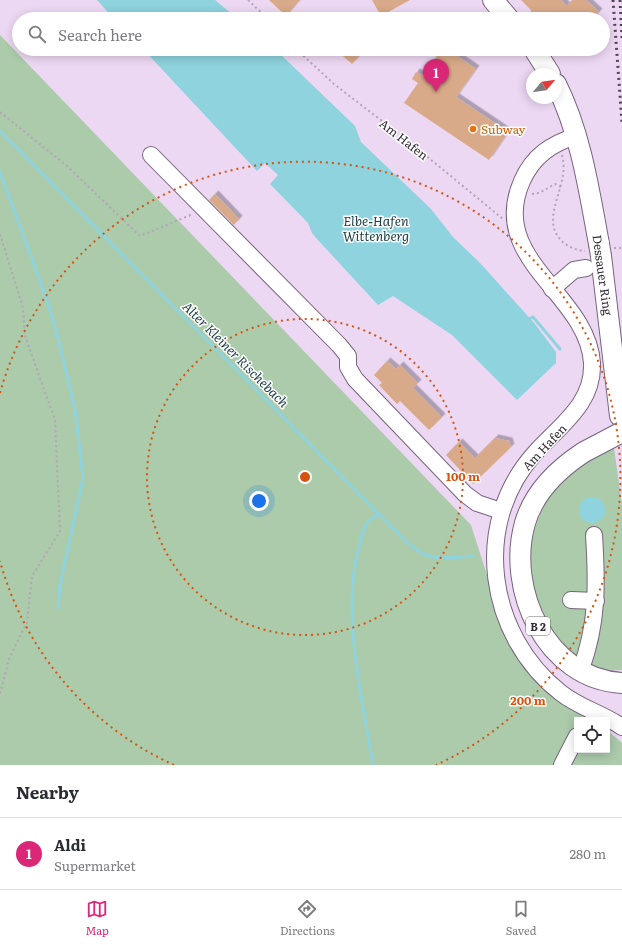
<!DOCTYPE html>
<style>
:root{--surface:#fff;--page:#f7f7f7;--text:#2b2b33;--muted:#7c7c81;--line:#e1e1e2;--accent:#db2777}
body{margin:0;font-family:Literata,serif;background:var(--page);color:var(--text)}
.controls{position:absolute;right:12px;bottom:12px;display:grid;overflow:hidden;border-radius:0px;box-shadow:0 2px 10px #0003}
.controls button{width:36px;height:36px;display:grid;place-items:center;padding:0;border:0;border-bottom:1px solid var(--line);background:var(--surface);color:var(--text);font:20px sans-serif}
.compass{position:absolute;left:526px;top:68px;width:36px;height:36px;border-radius:50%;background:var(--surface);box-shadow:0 2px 10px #0003;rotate:61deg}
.you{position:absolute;left:259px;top:501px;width:14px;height:14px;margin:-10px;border:3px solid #fff;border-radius:50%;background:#1a73e8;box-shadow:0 0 0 6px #1a73e833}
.badge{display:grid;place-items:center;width:26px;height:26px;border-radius:50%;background:var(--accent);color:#fff;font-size:13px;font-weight:700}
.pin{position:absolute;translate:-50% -33px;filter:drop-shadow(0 1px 2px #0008)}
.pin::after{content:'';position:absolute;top:21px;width:14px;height:12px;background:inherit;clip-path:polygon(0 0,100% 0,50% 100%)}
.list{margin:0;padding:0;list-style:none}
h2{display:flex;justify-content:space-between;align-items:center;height:52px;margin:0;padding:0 16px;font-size:17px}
h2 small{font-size:13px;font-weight:400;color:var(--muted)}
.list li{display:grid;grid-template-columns:26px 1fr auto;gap:12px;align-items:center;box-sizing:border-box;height:72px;padding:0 16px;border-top:1px solid var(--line)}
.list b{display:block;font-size:15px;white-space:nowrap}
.list p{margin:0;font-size:13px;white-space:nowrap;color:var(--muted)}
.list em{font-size:13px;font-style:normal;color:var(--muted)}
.icon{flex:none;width:22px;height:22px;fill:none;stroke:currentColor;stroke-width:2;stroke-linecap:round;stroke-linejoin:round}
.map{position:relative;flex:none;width:622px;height:765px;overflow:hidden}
.search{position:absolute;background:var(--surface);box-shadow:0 2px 10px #0003;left:12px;right:12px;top:12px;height:44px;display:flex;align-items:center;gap:10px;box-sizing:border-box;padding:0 14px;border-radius:22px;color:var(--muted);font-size:15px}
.sheet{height:124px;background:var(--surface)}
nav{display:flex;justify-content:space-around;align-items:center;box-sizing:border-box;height:56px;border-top:1px solid var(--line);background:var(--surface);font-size:11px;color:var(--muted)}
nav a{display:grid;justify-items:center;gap:2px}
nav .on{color:var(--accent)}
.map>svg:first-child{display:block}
.green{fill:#abcbab}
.water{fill:#8ed3de}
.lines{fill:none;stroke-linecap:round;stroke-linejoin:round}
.stream{stroke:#8ed3de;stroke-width:3}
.building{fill:#d8aa89;filter:url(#shadow)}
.minor-casing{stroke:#77647d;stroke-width:18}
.major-casing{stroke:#77647d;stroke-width:22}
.path{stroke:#b4a3b9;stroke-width:2;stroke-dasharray:2 3;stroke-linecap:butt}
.minor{stroke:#fff;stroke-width:16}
.major{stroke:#fff;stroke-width:20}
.rail{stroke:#514753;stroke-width:3;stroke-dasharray:2 4;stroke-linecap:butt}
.major-bridge-casing{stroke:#77647d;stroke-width:22;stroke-linecap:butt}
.major-bridge{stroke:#fff;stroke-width:20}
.ring{fill:none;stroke:#d65410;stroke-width:2;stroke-dasharray:2 4}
.food-dot{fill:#e8710a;stroke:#fff;stroke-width:1.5}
.labels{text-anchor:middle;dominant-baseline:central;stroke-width:3;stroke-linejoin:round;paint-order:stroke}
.shield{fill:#fff;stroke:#716b72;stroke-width:1}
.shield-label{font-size:11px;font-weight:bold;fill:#342c36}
.food-label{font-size:12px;fill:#c56008;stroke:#fff;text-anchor:start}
.street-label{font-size:12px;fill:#342c36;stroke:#fff}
.water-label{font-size:13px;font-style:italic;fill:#1b3d42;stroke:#fff}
.centre{fill:#d65410;stroke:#fff;stroke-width:2}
.ring-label{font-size:12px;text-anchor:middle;font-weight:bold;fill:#d65410;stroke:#fff;stroke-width:3;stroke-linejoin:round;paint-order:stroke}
</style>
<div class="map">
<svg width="622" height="765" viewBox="0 0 622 765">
<defs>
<filter id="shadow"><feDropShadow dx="3.5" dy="-3.5" stdDeviation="0" flood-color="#0004"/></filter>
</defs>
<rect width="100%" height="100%" fill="#edd8f3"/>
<!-- green -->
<g class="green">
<path d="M0 35 471 525 487 575 492 594 529 669 593 720H577V750H607V730L622 743V765H0Z"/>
<path d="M613 441 622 504V670C595 673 565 654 550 631 545 623 542 612 538 603 535 597 529 588 528 581 525 556 536 515 551 494 566 472 592 457 613 441Z"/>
</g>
<!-- water -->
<g class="water">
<path d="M97 0H215L238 19H114Z"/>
<path d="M143 49H275L355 126 361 142 431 209 453 237 481 264 535 324 556 352V363L517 400 452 335 393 296 378 305 317 239 312 233 308 223 270 184 278 175 265 163 257 171Z"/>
<circle cx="592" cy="510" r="13"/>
</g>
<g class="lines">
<!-- stream -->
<g class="stream">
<path d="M0 131 379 514C392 526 413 552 429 556 443 560 459 557 473 556"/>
<path d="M0 172 47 300 58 338 75 409 83 478 60 585 58 608"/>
<path d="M529 319 533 317 560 349"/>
<path d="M373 765C362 697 341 613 359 546 361 538 363 530 367 523 370 519 375 516 379 514"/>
</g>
</g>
<!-- building -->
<g class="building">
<path d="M269 0H300L286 16Z"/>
<path d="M372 0H410L381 16Z"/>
<path d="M521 0H561L567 6 572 0H586L599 12 593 19H540L530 17 531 10Z"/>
<path d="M335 49H366L352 64Z"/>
<path d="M441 49H447L476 69 456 97 508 132 489 160 404 103 418 83 412 79 416 72 424 76Z"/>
<path d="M215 194 239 219 234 225 209 200Z"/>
<path d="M387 361 396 369 400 365 418 383 413 388 442 417 429 430 400 401 397 404 379 385 382 383 374 375Z"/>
<path d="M495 438 509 441 511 447 473 484 446 455 459 442 475 458Z"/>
</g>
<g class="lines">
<defs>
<g id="minor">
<path d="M576 136C551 144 533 156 522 181 487 260 588 294 592 363 594 404 559 426 535 453 471 524 487 635 561 693 580 708 604 714 622 727"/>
<path d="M151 155 339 345 348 356V367L355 379 465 494 477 503 501 511"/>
<path d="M552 289 574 270 586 268"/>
<path d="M571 600 596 601"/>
<path d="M581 669C598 623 597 583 594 535"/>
<path d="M562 765 577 736"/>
</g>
<g id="major">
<path d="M493 0 509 19"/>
<path d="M534 49 550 74"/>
<path d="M556 84C581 134 589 190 599 244"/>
<path d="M601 256 620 416"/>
<path d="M584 452C558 469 534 492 525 523 506 589 546 679 622 683"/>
</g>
</defs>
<!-- minor casing -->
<use href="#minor" class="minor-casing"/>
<!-- major casing -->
<use href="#major" class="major-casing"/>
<!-- path -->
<g class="path">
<path d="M248 0 268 19"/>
<path d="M296 49 334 84 413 145 503 219"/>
<path d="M0 112 67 166 140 236 193 214"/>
<path d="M562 155C568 179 554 197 553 219 552 237 568 250 585 251"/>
<path d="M532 194 539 193 555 184 561 187"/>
<path d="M0 234 23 308 25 336 55 420 60 531 32 576 27 622 9 659 0 694"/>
<path d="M614 248H622"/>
</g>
<!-- minor -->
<use href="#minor" class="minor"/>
<!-- major -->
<use href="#major" class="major"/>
<!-- rail -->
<g class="rail">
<path d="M613 0 622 123"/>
<path d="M620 0 622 38"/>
</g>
<defs>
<g id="major-bridge">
<path d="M599 244 601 256"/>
<path d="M584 452 622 432"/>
</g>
</defs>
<!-- major-bridge casing -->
<use href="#major-bridge" class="major-bridge-casing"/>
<!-- major-bridge -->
<use href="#major-bridge" class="major-bridge"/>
</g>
<!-- distance rings -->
<g class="ring">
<circle cx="305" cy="477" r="158"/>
<path d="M174 765A316 316 0 0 1 0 561M0 393A316 316 0 1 1 436 765"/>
</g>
<!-- markers -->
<circle class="food-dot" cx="473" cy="129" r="4"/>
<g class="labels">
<!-- shield labels -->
<rect class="shield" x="526" y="617" width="24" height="18" rx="3"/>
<g class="shield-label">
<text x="538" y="626">B 2</text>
</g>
<!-- food labels -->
<g class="food-label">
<text x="481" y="129">Subway</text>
</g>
<!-- street labels -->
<g class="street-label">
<text transform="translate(404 139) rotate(38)">Am Hafen</text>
<text transform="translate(603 275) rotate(82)">Dessauer Ring</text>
<text transform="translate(544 447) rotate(-47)">Am Hafen</text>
</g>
<!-- water labels -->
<g class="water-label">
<text x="376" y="220">Elbe-Hafen<tspan x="376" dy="15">Wittenberg</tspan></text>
<text transform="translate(236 354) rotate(45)">Alter Kleiner Rischebach</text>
</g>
</g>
<circle cx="305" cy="477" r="6" class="centre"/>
<g class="ring-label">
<text x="463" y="481">100 m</text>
<text x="528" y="705">200 m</text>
</g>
</svg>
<div class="controls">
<button><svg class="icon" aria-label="locate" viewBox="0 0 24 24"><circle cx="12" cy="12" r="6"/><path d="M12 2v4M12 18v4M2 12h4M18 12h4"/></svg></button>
</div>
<svg class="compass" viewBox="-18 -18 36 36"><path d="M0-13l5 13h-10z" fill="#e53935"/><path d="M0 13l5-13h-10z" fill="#7c7c81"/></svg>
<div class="you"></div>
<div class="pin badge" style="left:436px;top:92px">1</div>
<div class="search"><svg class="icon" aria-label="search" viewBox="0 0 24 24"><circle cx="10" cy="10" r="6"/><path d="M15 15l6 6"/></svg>Search here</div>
</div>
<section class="sheet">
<h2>Nearby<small></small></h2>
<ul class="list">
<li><span class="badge">1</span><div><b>Aldi</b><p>Supermarket</p></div><em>280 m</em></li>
</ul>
</section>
<nav>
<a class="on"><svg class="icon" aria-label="map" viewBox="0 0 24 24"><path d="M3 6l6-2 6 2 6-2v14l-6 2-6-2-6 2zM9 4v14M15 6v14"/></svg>Map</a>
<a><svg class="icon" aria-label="directions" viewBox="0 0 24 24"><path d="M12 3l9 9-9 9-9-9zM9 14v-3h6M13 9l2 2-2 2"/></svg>Directions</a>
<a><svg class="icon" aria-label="saved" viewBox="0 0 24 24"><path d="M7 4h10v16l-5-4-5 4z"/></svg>Saved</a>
</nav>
